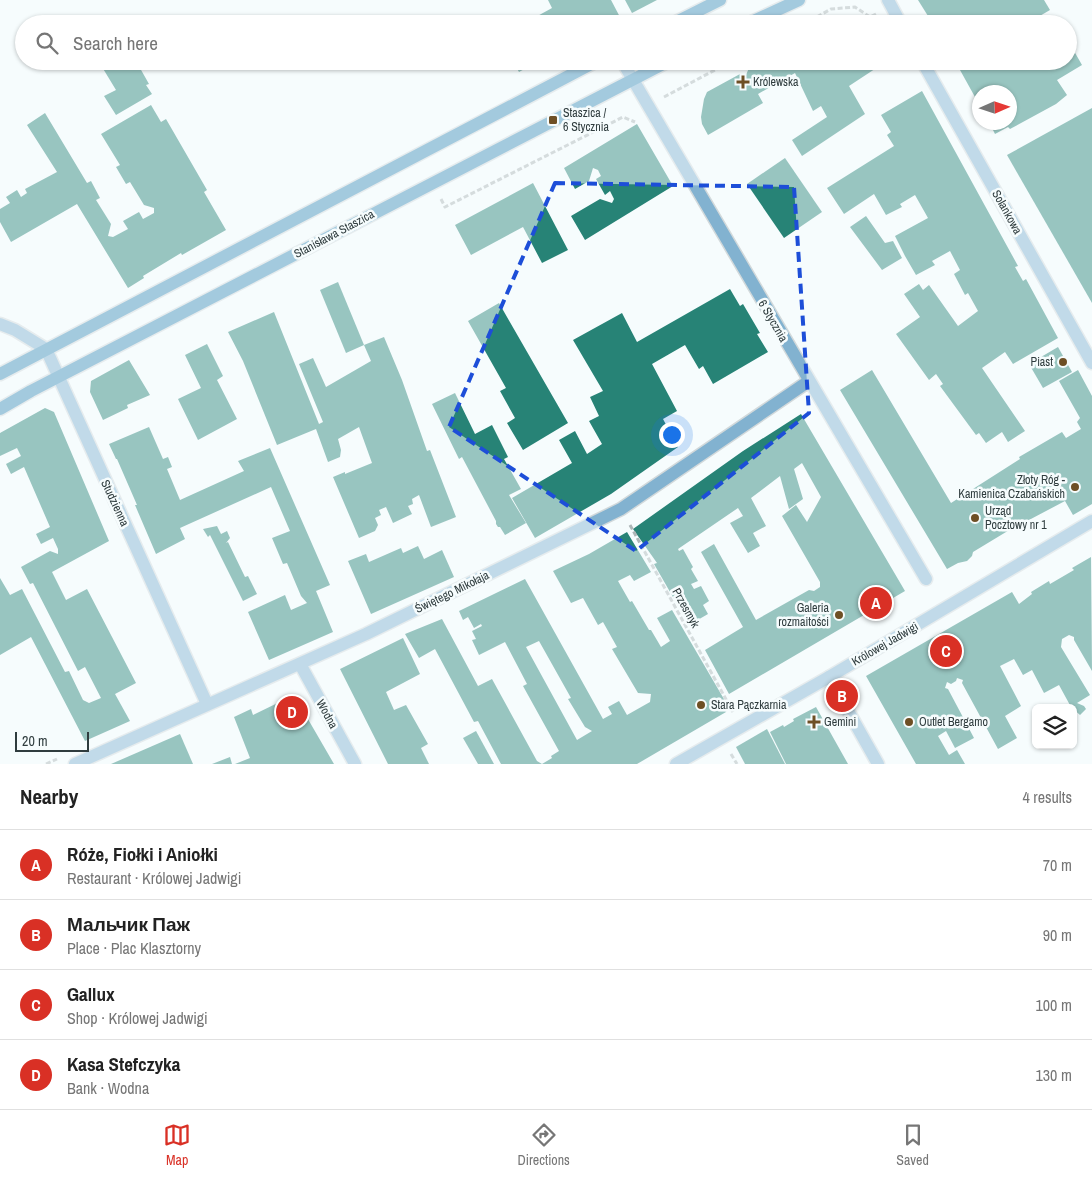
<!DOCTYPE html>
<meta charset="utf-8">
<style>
:root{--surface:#fff;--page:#f6f6f6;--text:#222;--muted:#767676;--line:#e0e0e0;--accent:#d93025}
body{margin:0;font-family:"Archivo Narrow",sans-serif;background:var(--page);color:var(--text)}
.controls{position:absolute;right:15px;bottom:15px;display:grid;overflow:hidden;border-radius:8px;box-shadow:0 1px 4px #0004}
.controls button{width:45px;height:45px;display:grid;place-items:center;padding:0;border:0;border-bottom:1px solid var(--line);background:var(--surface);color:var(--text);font:25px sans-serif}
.compass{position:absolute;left:972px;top:85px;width:45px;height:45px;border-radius:50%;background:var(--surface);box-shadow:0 1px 4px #0004;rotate:87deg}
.scale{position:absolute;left:15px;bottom:12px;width:74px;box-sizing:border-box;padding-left:5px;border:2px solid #2f3c3e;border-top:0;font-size:14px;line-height:18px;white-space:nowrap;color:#2f3c3e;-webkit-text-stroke:4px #f6fcfd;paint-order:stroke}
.you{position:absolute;left:671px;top:434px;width:18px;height:18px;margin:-12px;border:4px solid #fff;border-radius:50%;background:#1a73e8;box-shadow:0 0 0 8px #1a73e833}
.badge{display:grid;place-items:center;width:32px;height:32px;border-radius:50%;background:var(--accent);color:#fff;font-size:16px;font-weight:700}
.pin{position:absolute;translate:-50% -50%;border:2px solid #fff;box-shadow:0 1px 5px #0006}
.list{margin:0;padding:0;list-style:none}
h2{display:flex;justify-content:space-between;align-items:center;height:65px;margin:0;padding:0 20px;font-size:21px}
h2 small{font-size:16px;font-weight:400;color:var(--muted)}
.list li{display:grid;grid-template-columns:32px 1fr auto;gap:15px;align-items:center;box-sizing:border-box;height:70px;padding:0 20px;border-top:1px solid var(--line)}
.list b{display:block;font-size:19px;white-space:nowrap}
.list p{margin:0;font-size:16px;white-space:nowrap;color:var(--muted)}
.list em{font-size:16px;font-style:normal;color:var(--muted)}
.icon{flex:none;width:28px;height:28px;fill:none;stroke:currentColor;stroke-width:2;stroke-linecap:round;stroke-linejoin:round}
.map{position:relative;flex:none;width:1092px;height:764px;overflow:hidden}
.search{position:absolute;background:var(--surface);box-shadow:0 1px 4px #0004;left:15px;right:15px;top:15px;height:55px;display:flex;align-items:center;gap:12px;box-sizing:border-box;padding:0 18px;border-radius:28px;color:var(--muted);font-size:19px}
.sheet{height:345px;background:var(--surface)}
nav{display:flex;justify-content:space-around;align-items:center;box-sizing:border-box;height:70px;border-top:1px solid var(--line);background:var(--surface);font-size:14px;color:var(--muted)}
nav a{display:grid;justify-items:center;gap:2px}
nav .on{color:var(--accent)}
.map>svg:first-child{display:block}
.building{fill:#278376;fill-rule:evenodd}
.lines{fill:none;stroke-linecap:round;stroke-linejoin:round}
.pedestrian-casing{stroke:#d2d9db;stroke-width:15}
.minor-casing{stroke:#d2d9db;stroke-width:15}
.secondary-casing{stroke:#d2d9db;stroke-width:15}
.path{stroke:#adb6b7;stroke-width:3;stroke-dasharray:5 2.5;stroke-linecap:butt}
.pedestrian{stroke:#82b2d0;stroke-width:12}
.minor{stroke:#82b2d0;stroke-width:12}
.secondary{stroke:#3f8eb8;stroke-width:12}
.marked{fill:none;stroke:#1d4ed8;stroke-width:4;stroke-dasharray:10 6;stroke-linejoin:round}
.poi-dot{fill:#6e4f25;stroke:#f6fcfd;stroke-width:2}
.labels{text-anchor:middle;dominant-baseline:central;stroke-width:5;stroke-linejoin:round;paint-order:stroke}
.poi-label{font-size:12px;fill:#2f3c3e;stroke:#f6fcfd;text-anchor:start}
.street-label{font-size:12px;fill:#2f3c3e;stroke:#f6fcfd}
</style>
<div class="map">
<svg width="1092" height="764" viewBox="0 0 1092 764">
<rect width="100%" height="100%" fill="#f6fcfd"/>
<!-- building -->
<g class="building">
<path d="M548 0H611L621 19 612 24H523L552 8Z"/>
<path d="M625 0H657L632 13Z"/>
<path d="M918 0H1044L1050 10 1026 24H933Z"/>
<path d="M839 19H847L855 24H826Z"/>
<path d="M1070 44 1082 65 1057 80 1067 95 1056 104 1010 129 1008 127 995 134 989 122H1010V92H980V106L955 61H1034L1035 64 1040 61H1068V45Z"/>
<path d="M101 61H136L149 84 146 85 152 94 116 115 104 96 116 90 99 62Z"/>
<path d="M513 61H539L519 72Z"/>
<path d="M754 61 835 62 887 61 849 86 865 114 802 156 792 140 827 117 821 106 813 111 795 73 758 94 763 103 708 135 702 124 701 117 704 99 707 92 740 74 746 75 751 63Z"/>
<path d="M922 91 1018 266 1015 267 1023 281 1026 279 1058 338 1013 364 1005 352 982 368 1025 431 1008 442 1002 432 986 443 979 433 976 435 940 386 943 384 936 374 929 380 896 334 920 317 904 294 919 284 923 290 929 285 958 326 978 311 968 293 965 295 954 274 960 270 950 251 932 261 935 265 916 275 905 256 895 236 928 218 915 195 900 204 902 207 886 215 874 194 844 214 827 188 894 146 887 135 891 132 881 115Z"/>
<path d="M151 105 161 122 166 119 207 190 204 192 226 230 182 255 181 253 143 276 144 278 128 288 77 204 11 242 0 222V209L10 203 6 197 17 190 21 197 27 193 25 189 57 172 27 125 45 113 87 183 91 181 100 198 96 200 111 224 108 236 113 237 128 229 123 221 139 212 143 219 154 213V208L144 205 130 182 126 184 116 167 120 165 101 134Z"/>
<path d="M1092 108V303L1007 155Z"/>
<path d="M637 124 673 186 585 240 571 216 600 199 612 203 614 199 610 191 605 195 596 179 601 176 598 170 593 168 589 181 575 189 564 168Z"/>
<path d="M785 158 822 212 784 238 747 184Z"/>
<path d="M533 183 568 250 542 263 523 227 471 255 455 225Z"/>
<path d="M866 216 885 243 893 241 902 258 882 270 850 227Z"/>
<path d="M338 282 364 345 346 353 320 290Z"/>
<path d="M730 289 740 306 743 304 760 333 757 334 768 352 713 384 703 366 699 369 685 345 652 364 677 411 663 419 678 447 611 494 535 538 512 498 572 463 559 440 575 431 587 454 602 444 589 421 599 416 590 397 603 391 573 340 622 313 637 342Z"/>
<path d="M499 303 568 423 523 450 507 423 515 418 500 391 506 388 468 321Z"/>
<path d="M274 312 319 424 323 422 299 364 313 358 326 387 371 361 364 345 384 337 402 380 427 451 430 450 456 517 431 527 419 495 412 499 413 504 408 506 412 514 393 523 386 507 379 510 381 515 375 518 378 525 375 531 359 538 333 477 345 472V474L372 463 359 427 338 439 341 450 340 457 328 462 316 429 277 445 243 361 228 332Z"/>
<path d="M207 344 223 376 217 380 237 419 198 440 178 399 201 388 185 355Z"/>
<path d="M1058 347 1072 372 1043 388 1029 364Z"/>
<path d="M129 360 150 395 127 405 128 408 103 420 90 392 91 381Z"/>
<path d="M872 370 951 503 1020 459 1019 457 1062 432 1066 438 1081 429 1077 422 1080 418 1059 381 1078 370 1092 396V504L1073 515 1065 501 1029 520 1028 524 1016 531 1011 529 973 552 972 556 967 561 958 563 947 569 840 390Z"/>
<path d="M455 393 475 434 492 425 508 457 504 459 521 489 509 495 526 523 505 535 500 527H498L496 524V521L462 457 459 459 432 404Z"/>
<path d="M45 408 54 412 109 541 52 572 66 600 87 589 136 683 115 694 130 721 85 741 31 637 0 655V578L10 595 22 589 65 672 69 671 83 700 89 703 101 698 85 667 78 671 33 583 30 584 21 567 50 551 58 554V549L53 538 41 544 36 534 50 527 24 467 11 474 6 464 21 456 17 448 0 456V433Z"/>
<path d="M801 414 905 591 729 694 705 650 743 627 701 552 714 544 756 620 809 590 814 591 820 587V582L782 516 796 505 807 522 821 497 802 463 794 469 803 499 789 509 780 476 751 498 766 526 753 533 760 546 748 553 730 523 743 516 738 508 678 549 679 551 683 549 693 567 691 569 698 581 691 584 694 589 701 586 709 601 703 605 708 614 689 625 654 564 657 563 633 529 743 451Z"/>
<path d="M149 427 163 459 168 457 172 467 167 469 180 500 244 471 238 461 270 448 330 585 316 591 333 632 269 660 248 612 285 595 291 610 307 603 301 596 287 563 283 564 272 538 290 531 271 487 180 528 185 539 156 554 135 505H137L117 459H116L109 444Z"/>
<path d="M217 526 221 534 227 531 230 538 226 543 228 542 245 577 248 576 257 594 243 601 210 535 208 537 203 529Z"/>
<path d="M627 532 651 572 634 581 630 575 618 581 630 602 632 601 649 630H651L661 647 670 641 657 618 672 610 728 706 726 712 637 764H501L478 721 474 722 435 649 419 658 405 634 442 619 478 686 492 679 537 761 542 764 552 758 551 756 559 751 523 686 527 684 505 642 479 655 472 640 476 639 472 631 482 626 481 624 474 628 468 617 463 620 459 611 525 579 603 719 612 714 608 707 619 701 627 715 650 702 651 694 638 693 612 649 617 647 603 622 598 625 583 598 571 603 553 571 589 554ZM539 641 571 698 568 699 585 727 592 731 577 740 526 647Z"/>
<path d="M418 546 424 559 442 550 454 577 371 614 348 561 366 554 369 562 401 548 403 553Z"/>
<path d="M1091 557 1092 671 1074 640V637L1069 635 1062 639 1061 647 1090 695 1077 703 1084 706 1086 709 1080 715 1071 707 1059 685 1044 693 1032 670 1023 675 1014 659 1000 666 1021 706 1005 716 1017 738 998 749 962 683 963 680 957 678 956 681 951 684 947 682 945 688 948 689 974 738 955 748 946 731 938 736 949 755 957 750 965 764H916L866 676 1012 592 1019 604 1032 594 1031 592 1049 581 1050 584 1074 570 1072 568Z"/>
<path d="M403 638 420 674 386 692 394 710 406 705 428 744 421 748 429 764H388L340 669Z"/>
<path d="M294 695 334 764H235L250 758 234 717 251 709 253 715Z"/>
<path d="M816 707 848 764H786L770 732 783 725 784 727 794 721 793 719Z"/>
<path d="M767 729 785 764H745L736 747Z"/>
<path d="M476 731 494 764H478L463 738Z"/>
<path d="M180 734 193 764H111Z"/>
<path d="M230 757 232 764H212Z"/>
</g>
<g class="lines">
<defs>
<g id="pedestrian">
<path d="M829 677 878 764"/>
<path d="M676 764 829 677 1092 521"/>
</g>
<g id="minor">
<path d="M888 0 901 24"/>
<path d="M622 61 926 579"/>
<path d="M922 61 1092 363"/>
<path d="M0 324 15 330 46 349 207 704"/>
<path d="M300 664 355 764"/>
<path d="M75 764 366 634 621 509 809 381"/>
</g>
<g id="secondary">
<path d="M672 24 720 0"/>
<path d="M747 24 799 0"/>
<path d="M0 374 597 61"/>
<path d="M0 409 31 391 669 61"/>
</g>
</defs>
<!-- pedestrian casing -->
<use href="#pedestrian" class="pedestrian-casing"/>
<!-- minor casing -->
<use href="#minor" class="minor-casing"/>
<!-- secondary casing -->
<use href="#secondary" class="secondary-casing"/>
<!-- path -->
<g class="path">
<path d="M804 24 831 9 855 7 870 17 876 14"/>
<path d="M664 97 732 61"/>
<path d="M441 199 445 207 623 117 635 122"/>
<path d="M630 525 733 712"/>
<path d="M731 754 737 764"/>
<path d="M46 764 57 759"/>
</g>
<!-- pedestrian -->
<use href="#pedestrian" class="pedestrian"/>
<!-- minor -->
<use href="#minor" class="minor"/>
<!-- secondary -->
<use href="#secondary" class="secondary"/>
</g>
<!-- marked area -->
<path d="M0 0H1092V764H0ZM555 183 794 187 809 413 636 551 449 427Z" fill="#f6fcfd" fill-opacity=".55" fill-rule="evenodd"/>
<path class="marked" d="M555 183 794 187 809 413 636 551 449 427Z"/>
<!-- markers -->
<g class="poi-dot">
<path d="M740.5 74.5h5v5h5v5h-5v5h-5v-5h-5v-5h5z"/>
<rect x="548" y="115" width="10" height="10" rx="2.5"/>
<circle cx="1063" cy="362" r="5"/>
<circle cx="1075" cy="487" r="5"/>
<circle cx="975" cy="518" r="5"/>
<circle cx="839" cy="615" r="5"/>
<circle cx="701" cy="705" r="5"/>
<path d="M811.5 714.5h5v5h5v5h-5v5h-5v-5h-5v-5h5z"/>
<circle cx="909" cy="722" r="5"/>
</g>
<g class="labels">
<!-- poi labels -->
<g class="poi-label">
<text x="753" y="82">Królewska</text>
<text x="563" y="113">Staszica /<tspan x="563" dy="14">6 Stycznia</tspan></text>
<text x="1053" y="362" text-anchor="end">Piast</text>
<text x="1065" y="480" text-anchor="end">Złoty Róg -<tspan x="1065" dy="14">Kamienica Czabańskich</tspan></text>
<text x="985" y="511">Urząd<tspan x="985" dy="14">Pocztowy nr 1</tspan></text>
<text x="829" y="608" text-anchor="end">Galeria<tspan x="829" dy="14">rozmaitości</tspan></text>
<text x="711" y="705">Stara Pączkarnia</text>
<text x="824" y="722">Gemini</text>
<text x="919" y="722">Outlet Bergamo</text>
</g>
<!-- street labels -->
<g class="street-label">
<text transform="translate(1007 212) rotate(61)">Solankowa</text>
<text transform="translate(334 234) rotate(-28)">Stanisława Staszica</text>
<text transform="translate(773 321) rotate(60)">6 Stycznia</text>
<text transform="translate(115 503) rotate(65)">Studzienna</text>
<text transform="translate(452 592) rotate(-26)">Świętego Mikołaja</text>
<text transform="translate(686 608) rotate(61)">Przesmyk</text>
<text transform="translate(885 644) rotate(-30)">Królowej Jadwigi</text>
<text transform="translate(327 714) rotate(61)">Wodna</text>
</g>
</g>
</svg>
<div class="controls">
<button><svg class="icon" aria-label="layers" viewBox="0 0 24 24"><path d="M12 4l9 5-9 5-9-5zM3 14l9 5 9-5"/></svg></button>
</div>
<svg class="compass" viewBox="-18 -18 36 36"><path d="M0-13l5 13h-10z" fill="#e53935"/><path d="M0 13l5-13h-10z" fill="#767676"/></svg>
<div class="scale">20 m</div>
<div class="you"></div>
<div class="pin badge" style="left:876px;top:603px">A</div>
<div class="pin badge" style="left:842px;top:696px">B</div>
<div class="pin badge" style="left:946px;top:651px">C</div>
<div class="pin badge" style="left:292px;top:712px">D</div>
<div class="search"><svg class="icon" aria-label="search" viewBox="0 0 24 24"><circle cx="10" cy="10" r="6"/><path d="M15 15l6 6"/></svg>Search here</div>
</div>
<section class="sheet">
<h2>Nearby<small>4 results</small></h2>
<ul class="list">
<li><span class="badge">A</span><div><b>Róże, Fiołki i Aniołki</b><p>Restaurant · Królowej Jadwigi</p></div><em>70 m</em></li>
<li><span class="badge">B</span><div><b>Мальчик Паж</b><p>Place · Plac Klasztorny</p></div><em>90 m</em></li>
<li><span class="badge">C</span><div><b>Gallux</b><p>Shop · Królowej Jadwigi</p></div><em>100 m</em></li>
<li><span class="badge">D</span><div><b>Kasa Stefczyka</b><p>Bank · Wodna</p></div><em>130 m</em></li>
</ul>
</section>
<nav>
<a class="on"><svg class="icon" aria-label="map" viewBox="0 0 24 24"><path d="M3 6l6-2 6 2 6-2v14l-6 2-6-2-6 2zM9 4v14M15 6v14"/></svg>Map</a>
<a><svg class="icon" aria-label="directions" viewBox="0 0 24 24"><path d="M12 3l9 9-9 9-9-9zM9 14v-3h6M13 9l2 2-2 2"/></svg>Directions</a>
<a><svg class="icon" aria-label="saved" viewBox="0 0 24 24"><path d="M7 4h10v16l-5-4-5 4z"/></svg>Saved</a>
</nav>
